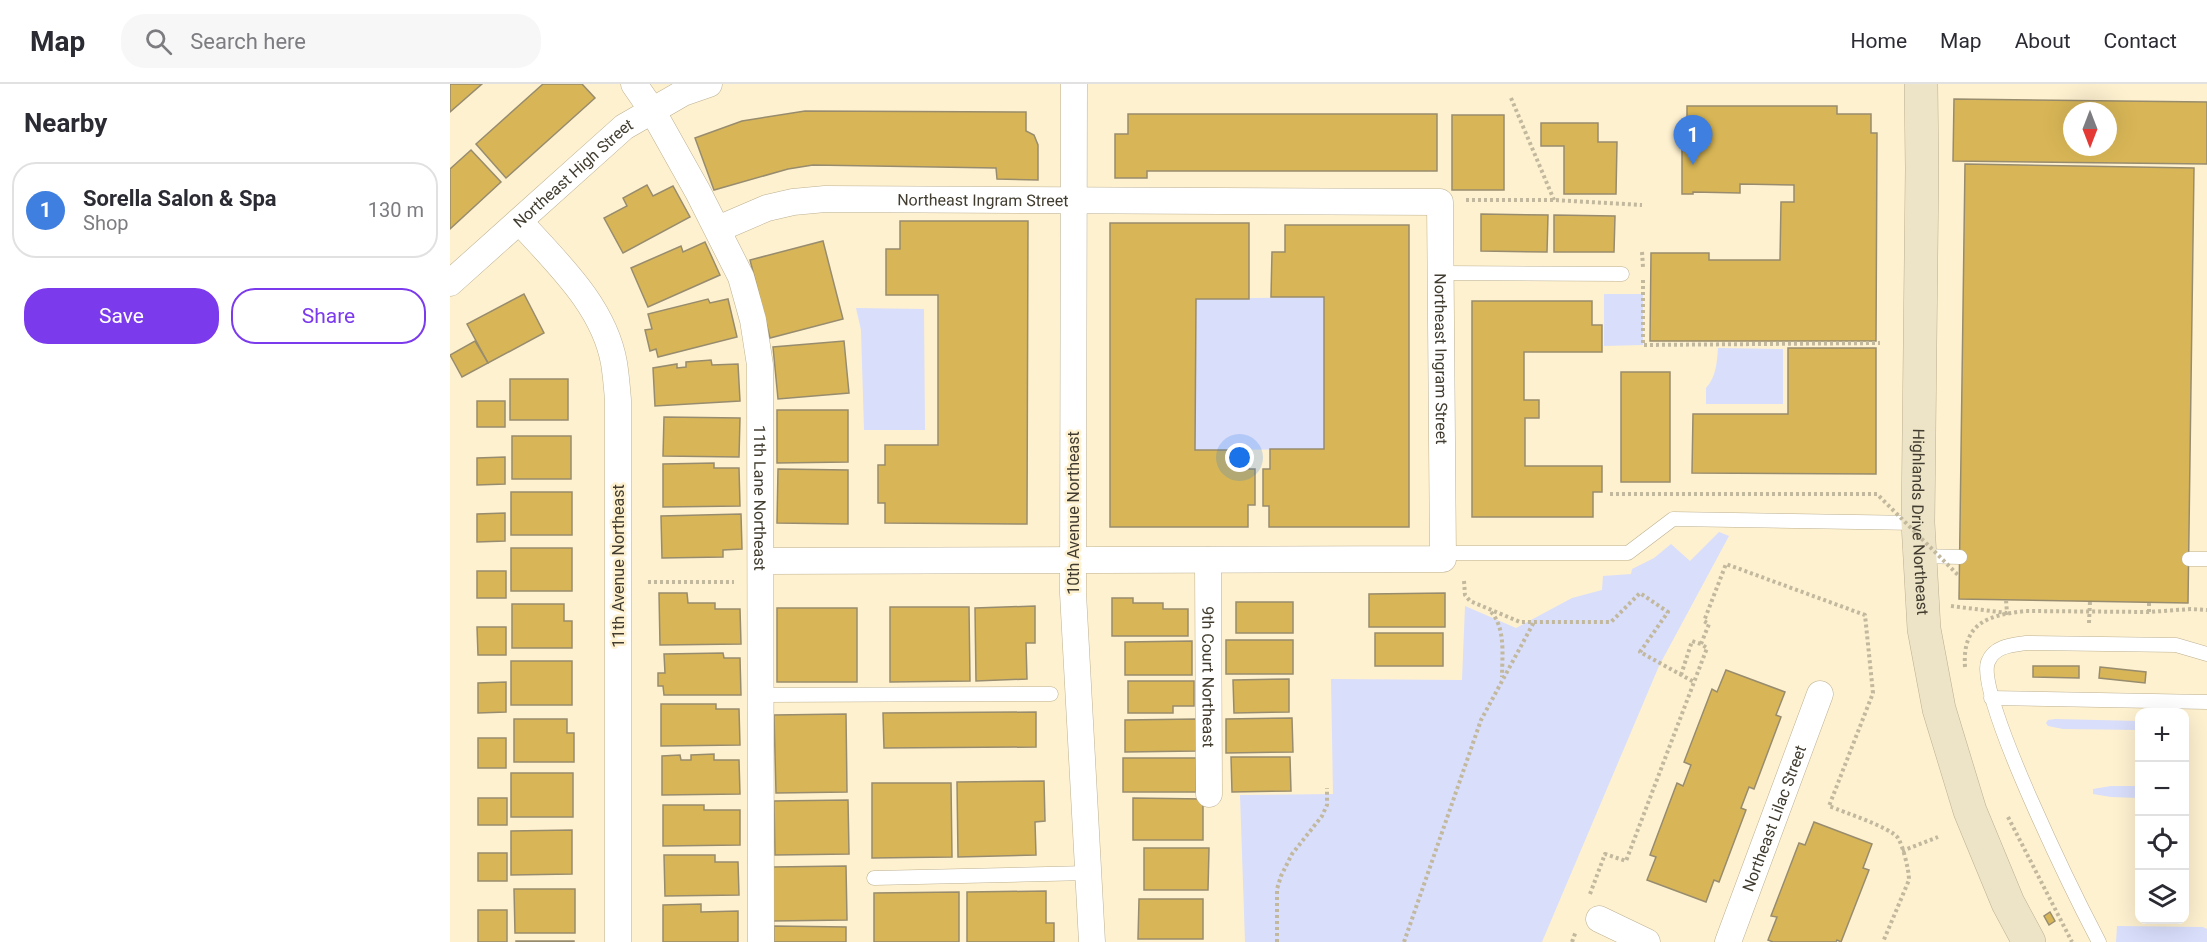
<!DOCTYPE html>
<meta charset="utf-8">
<style>
:root{--surface:#fff;--page:#f7f7f7;--text:#2b2b33;--muted:#7c7c81;--line:#e1e1e2;--accent:#7c3aed}
body{margin:0;font-family:Roboto,sans-serif;background:var(--page);color:var(--text)}
.controls{position:absolute;right:18px;bottom:18px;display:grid;overflow:hidden;border-radius:12px;box-shadow:0 6px 24px #0002}
.controls button{width:54px;height:54px;display:grid;place-items:center;padding:0;border:0;border-bottom:2px solid var(--line);background:var(--surface);color:var(--text);font:30px sans-serif}
.compass{position:absolute;left:1613px;top:18px;width:54px;height:54px;border-radius:50%;background:var(--surface);box-shadow:0 6px 24px #0002;rotate:180deg}
.you{position:absolute;left:790px;top:374px;width:21px;height:21px;margin:-15px;border:4px solid #fff;border-radius:50%;background:#1a73e8;box-shadow:0 0 0 9px #1a73e833}
.badge{display:grid;place-items:center;width:39px;height:39px;border-radius:50%;background:var(--accent);color:#fff;font-size:20px;font-weight:700}
.pin{position:absolute;translate:-50% -50px;filter:drop-shadow(0 2px 3px #0008)}
.pin::after{content:'';position:absolute;top:32px;width:21px;height:18px;background:inherit;clip-path:polygon(0 0,100% 0,50% 100%)}
.list{margin:0;padding:0;list-style:none}
h2{display:flex;justify-content:space-between;align-items:center;height:78px;margin:0;padding:0 24px;font-size:26px}
h2 small{font-size:20px;font-weight:400;color:var(--muted)}
.list li{display:grid;grid-template-columns:39px 1fr auto;gap:18px;align-items:center;box-sizing:border-box;height:96px;margin:0 12px 12px;padding:0 12px;border:2px solid var(--line);border-radius:24px}
.list b{display:block;font-size:22px;white-space:nowrap}
.list p{margin:0;font-size:20px;white-space:nowrap;color:var(--muted)}
.list em{font-size:20px;font-style:normal;color:var(--muted)}
.actions{display:flex;gap:12px;padding:18px 24px}
.actions a{flex:1;padding:14px 0;border:2px solid var(--accent);border-radius:24px;text-align:center;font-size:21px;color:var(--accent)}
.actions .main{background:var(--accent);color:#fff}
.icon{flex:none;width:33px;height:33px;fill:none;stroke:currentColor;stroke-width:2;stroke-linecap:round;stroke-linejoin:round}
.map{position:relative;flex:none;width:1757px;height:858px;overflow:hidden}
header{display:flex;align-items:center;gap:36px;box-sizing:border-box;height:84px;padding:0 30px;background:var(--surface);border-bottom:2px solid var(--line)}
header strong{font-size:28px}
nav{display:flex;gap:33px;margin-inline-start:auto;font-size:21px}
.search{width:420px;height:54px;background:var(--page);display:flex;align-items:center;gap:15px;box-sizing:border-box;padding:0 21px;border-radius:24px;color:var(--muted);font-size:22px}
main{display:flex}
aside{flex:1;background:var(--surface)}
.map>svg:first-child{display:block}
.green{fill:#d9defb}
.building{fill:#d8b657;stroke:#988c6e;stroke-width:1.5;fill-rule:evenodd}
.lines{fill:none;stroke-linecap:round;stroke-linejoin:round}
.service-casing{stroke:#bcb091;stroke-width:15}
.minor-casing{stroke:#bcb091;stroke-width:27}
.secondary-casing{stroke:#bcb091;stroke-width:34}
.path{stroke:#c2b89d;stroke-width:4;stroke-dasharray:3 3;stroke-linecap:butt}
.service{stroke:#fff;stroke-width:14}
.minor{stroke:#fff;stroke-width:26}
.secondary{stroke:#ede3c7;stroke-width:33}
.path-bridge{stroke:#c2b89d;stroke-width:4;stroke-dasharray:3 3;stroke-linecap:butt}
.labels{text-anchor:middle;dominant-baseline:central;stroke-width:5;stroke-linejoin:round;paint-order:stroke}
.street-label{font-size:16px;fill:#413c2f;stroke:#fef1d0}
</style>
<header>
<strong>Map</strong>
<div class="search"><svg class="icon" aria-label="search" viewBox="0 0 24 24"><circle cx="10" cy="10" r="6"/><path d="M15 15l6 6"/></svg>Search here</div>
<nav><a>Home</a><a>Map</a><a>About</a><a>Contact</a></nav>
</header>
<main>
<aside>
<h2>Nearby<small></small></h2>
<ul class="list">
<li><span class="badge" style="background:#3f7fe0">1</span><div><b>Sorella Salon &amp; Spa</b><p>Shop</p></div><em>130 m</em></li>
</ul>
<div class="actions"><a class="main">Save</a><a>Share</a></div>
</aside>
<div class="map">
<svg width="1757" height="858" viewBox="0 0 1757 858">
<rect width="100%" height="100%" fill="#fef1d0"/>
<!-- green -->
<g class="green">
<path d="M1154 210H1193V261L1154 262Z"/>
<path d="M874 213V365L745 366 746 215Z"/>
<path d="M406 224 474 225 475 346H414L411 246Z"/>
<path d="M1268 264 1333 265V320H1256V304C1266 293 1267 279 1268 264Z"/>
<path d="M1269 448 1279 452 1209 582 1092 858H795L790 711 883 710 881 595 1012 596 1015 522 1066 544 1122 514 1152 506 1153 492 1181 490 1182 485 1204 474 1221 460 1240 477Z"/>
<path d="M1605 635 1689 637V646L1613 645 1598 642 1596 639 1598 636Z"/>
<path d="M1661 702H1689V714L1661 713 1643 710V705Z"/>
<path d="M1667 842 1753 843 1757 845V858H1666Z"/>
</g>
<!-- building -->
<g class="building">
<path d="M0 0H32L0 28Z"/>
<path d="M93 0H132L145 14 56 94 26 60Z"/>
<path d="M1504 15 1757 18V80L1503 77ZM1622 27H1658V63H1622Z"/>
<path d="M1237 22H1387V30H1421V49H1427L1426 257H1200L1201 169H1259V176H1330L1331 118H1344V101L1290 100V109L1243 108V110H1232V55H1237Z"/>
<path d="M355 27 576 28V47L584 51 588 61V96L547 95 546 84 363 81 338 85 264 106 245 54 292 37Z"/>
<path d="M678 30H987V87H697V94H665V50H678Z"/>
<rect x="1002" y="31" width="52" height="75"/>
<path d="M1091 39H1148V58H1167L1166 110H1114V62H1091Z"/>
<path d="M21 66 51 98 0 145V85Z"/>
<path d="M1515 80 1744 84 1738 519 1509 515Z"/>
<path d="M197 101 203 112 223 102 240 133 173 169 154 134 177 122 173 114Z"/>
<path d="M1031 130 1098 131 1097 168 1031 167Z"/>
<path d="M1104 131 1165 132 1164 168H1104Z"/>
<path d="M450 137H578L577 440 435 439V419H428V381H435V361H488V211H436V165H450Z"/>
<path d="M660 139H799V215H746L745 366H799V385H805V421H798V443H660Z"/>
<path d="M835 141H959V443H819V422H813V385H820V365H874V213H821L822 168H835Z"/>
<path d="M373 157 393 235 320 254 300 176Z"/>
<path d="M255 158 270 191 198 223 181 184 231 162 233 168Z"/>
<path d="M74 210 94 249 38 279 17 240Z"/>
<path d="M258 215 260 219 278 215 287 253 208 273 206 265 200 267 195 246 202 245 198 230Z"/>
<path d="M1022 217H1142V241H1152V268H1074V316H1089V334H1075V382H1152V408H1143V433H1022Z"/>
<path d="M25 257 38 279 12 293 0 271Z"/>
<path d="M394 257 399 309 328 315 323 263Z"/>
<path d="M1338 264H1426V390L1242 389 1243 330H1338Z"/>
<path d="M261 276 262 281 288 280 290 317 205 322 203 284 227 280V284L236 283V278Z"/>
<rect x="1171" y="288" width="49" height="110"/>
<rect x="60" y="295" width="58" height="41"/>
<rect x="27" y="317" width="28" height="26"/>
<path d="M327 326H398V378L327 379Z"/>
<path d="M214 333 290 334 289 373 213 372Z"/>
<rect x="62" y="352" width="59" height="43"/>
<path d="M55 373V400L27 401V374Z"/>
<path d="M264 379V384H289L290 422 213 423V380Z"/>
<path d="M328 385 398 386V440L327 439Z"/>
<rect x="61" y="408" width="61" height="43"/>
<path d="M55 429V457L27 458V430Z"/>
<path d="M291 430 292 465 273 466V473L212 474 211 432Z"/>
<rect x="61" y="464" width="61" height="43"/>
<rect x="27" y="487" width="29" height="27"/>
<path d="M209 509H237L238 519H265V525H290L291 560 210 561Z"/>
<path d="M995 509V543H919V510Z"/>
<path d="M662 514H683V519H713V525H738V552H662Z"/>
<rect x="786" y="518" width="57" height="31"/>
<path d="M62 520H114V537H122V564H62Z"/>
<path d="M585 522V559H576L577 595 526 597 525 524Z"/>
<path d="M440 523H519L520 597 440 598Z"/>
<rect x="327" y="524" width="80" height="74"/>
<path d="M27 543H56V571H28Z"/>
<rect x="925" y="549" width="68" height="33"/>
<rect x="776" y="556" width="67" height="34"/>
<path d="M742 557V591H675V558Z"/>
<path d="M273 569 274 574H290L291 611H214L213 602H208V589H215L214 570Z"/>
<rect x="61" y="577" width="61" height="44"/>
<path d="M1583 582H1629V594L1583 593Z"/>
<path d="M1650 583 1696 588 1695 599 1649 594Z"/>
<path d="M1276 586 1335 608 1326 631 1331 633 1304 705 1299 703 1291 724 1296 726 1269 798 1264 796 1256 818 1197 796 1206 773 1200 771 1227 699 1233 702 1241 681 1234 678 1262 605 1267 608Z"/>
<path d="M839 595V628L784 629 783 596Z"/>
<path d="M678 597H744V622H723V629H678Z"/>
<path d="M56 598V628L28 629V599Z"/>
<path d="M211 620H266V625H289L290 661 211 662Z"/>
<path d="M586 628V663L434 664 433 629Z"/>
<path d="M396 630 397 708 326 709 324 631Z"/>
<path d="M842 634 843 668 776 669V635Z"/>
<path d="M64 635H117V649H124V678H64Z"/>
<path d="M746 635V667L675 668V636Z"/>
<rect x="28" y="654" width="28" height="30"/>
<path d="M264 670V676H289L290 710 212 711V672L230 671 231 676H241V671Z"/>
<path d="M781 673H840L841 707 782 708Z"/>
<rect x="673" y="674" width="73" height="34"/>
<rect x="61" y="689" width="62" height="44"/>
<path d="M594 697 595 737 585 738 586 771 508 773 507 698Z"/>
<path d="M422 699H501L502 773 422 774Z"/>
<rect x="28" y="714" width="29" height="27"/>
<path d="M683 714 753 715V756H683Z"/>
<path d="M398 716 399 770 325 771 324 717Z"/>
<path d="M213 721H254V726H290V761L213 762Z"/>
<path d="M1364 738 1422 760 1413 784 1419 786 1391 858 1387 856 1386 858H1323L1318 856 1327 833 1321 832 1349 759 1355 761Z"/>
<path d="M122 746V790L61 791V747Z"/>
<path d="M694 764H759L758 806H694Z"/>
<rect x="28" y="769" width="29" height="28"/>
<path d="M214 771H265V778H288L289 811 215 812Z"/>
<path d="M396 782 397 836 323 837V783Z"/>
<path d="M64 805H125V849H65Z"/>
<path d="M596 807V839H604V858H517V808Z"/>
<path d="M509 808V858H424V809Z"/>
<path d="M689 815H753V855H688Z"/>
<path d="M251 820V828L288 827V858H213V821Z"/>
<rect x="28" y="826" width="29" height="32"/>
<path d="M1600 828 1605 837 1599 841 1594 832Z"/>
<path d="M324 842 396 843V858H324Z"/>
<rect x="66" y="857" width="58" height="1"/>
</g>
<g class="lines">
<defs>
<g id="service">
<path d="M990 189 1172 190"/>
<path d="M993 469H1178L1223 435 1468 439"/>
<path d="M1470 472 1510 473"/>
<path d="M1739 475H1757"/>
<path d="M311 611 601 610"/>
<path d="M1541 614 1757 618"/>
<path d="M424 794 638 789"/>
<path d="M1649 858C1628 818 1525 611 1538 578 1544 562 1562 561 1576 559L1726 561 1757 570"/>
</g>
<g id="minor">
<path id="s1" d="M184 0 202 26 248 108 291 193 303 236 310 281 311 858"/>
<path d="M624 0 623 509 642 858"/>
<path d="M70 138C107 179 154 222 164 279 166 291 167 304 168 316V858"/>
<path id="s2" d="M268 145 317 124 343 118 375 115 990 118 993 475 311 477"/>
<path id="s3" d="M0 199 174 43 233 9 259 0"/>
<path id="s4" d="M758 476 759 710"/>
<path d="M1149 835 1197 858"/>
<path id="s5" d="M1278 858 1370 610"/>
</g>
<g id="secondary">
<path id="s6" d="M1471 0 1472 85 1468 439 1474 545 1489 625 1520 727 1558 819 1579 858"/>
</g>
</defs>
<!-- service casing -->
<use href="#service" class="service-casing"/>
<!-- minor casing -->
<use href="#minor" class="minor-casing"/>
<!-- secondary casing -->
<use href="#secondary" class="secondary-casing"/>
<!-- path -->
<g class="path">
<path d="M1061 14 1104 116"/>
<path d="M1016 116H1104L1192 121"/>
<path d="M1192 168 1193 183"/>
<path d="M1193 196V261L1430 259"/>
<path d="M1014 497 1015 511 1020 517 1070 538H1161L1190 509 1218 528 1190 568 1244 598"/>
<path d="M198 498H284"/>
<path d="M1501 522 1557 529 1556 516"/>
<path d="M1041 528C1056 544 1052 573 1052 593"/>
<path d="M1699 528V518"/>
<path d="M1639 539 1640 517"/>
<path d="M1515 583C1512 538 1539 531 1576 527L1699 528 1741 525 1757 526"/>
<path d="M1231 591 1242 557 1251 560"/>
<path d="M1558 733 1622 858"/>
<path d="M1452 767 1488 753"/>
<path d="M1140 810 1155 770 1176 777 1257 564 1251 560 1259 540 1254 537 1276 480 1415 531 1423 609 1379 722C1393 728 1440 743 1448 754 1453 762 1459 786 1459 796L1433 858"/>
<path d="M827 858V805L831 792 842 770 872 732 877 721V704"/>
<path d="M954 858 1031 636 1084 538"/>
<path d="M1122 858 1126 847"/>
</g>
<!-- service -->
<use href="#service" class="service"/>
<!-- minor -->
<use href="#minor" class="minor"/>
<!-- secondary -->
<use href="#secondary" class="secondary"/>
<!-- path-bridge -->
<path class="path-bridge" d="M1160 410H1427L1509 492"/>
</g>
<g class="labels">
<!-- street labels -->
<g class="street-label">
<text stroke="none"><textPath href="#s3" startOffset="165">Northeast High Street</textPath></text>
<text stroke="none"><textPath href="#s2" startOffset="270">Northeast Ingram Street</textPath></text>
<text stroke="none"><textPath href="#s2" startOffset="884">Northeast Ingram Street</textPath></text>
<text stroke="none"><textPath href="#s1" startOffset="444">11th Lane Northeast</textPath></text>
<text transform="translate(623 429) rotate(-90)">10th Avenue Northeast</text>
<text stroke="none"><textPath href="#s6" startOffset="438">Highlands Drive Northeast</textPath></text>
<text transform="translate(168 482) rotate(-90)">11th Avenue Northeast</text>
<text stroke="none"><textPath href="#s4" startOffset="117">9th Court Northeast</textPath></text>
<text stroke="none"><textPath href="#s5" startOffset="132">Northeast Lilac Street</textPath></text>
</g>
</g>
</svg>
<div class="controls">
<button>+</button>
<button>−</button>
<button><svg class="icon" aria-label="locate" viewBox="0 0 24 24"><circle cx="12" cy="12" r="6"/><path d="M12 2v4M12 18v4M2 12h4M18 12h4"/></svg></button>
<button><svg class="icon" aria-label="layers" viewBox="0 0 24 24"><path d="M12 4l9 5-9 5-9-5zM3 14l9 5 9-5"/></svg></button>
</div>
<svg class="compass" viewBox="-18 -18 36 36"><path d="M0-13l5 13h-10z" fill="#e53935"/><path d="M0 13l5-13h-10z" fill="#7c7c81"/></svg>
<div class="you"></div>
<div class="pin badge" style="left:1243px;top:81px;background:#3f7fe0">1</div>
</div>
</main>
